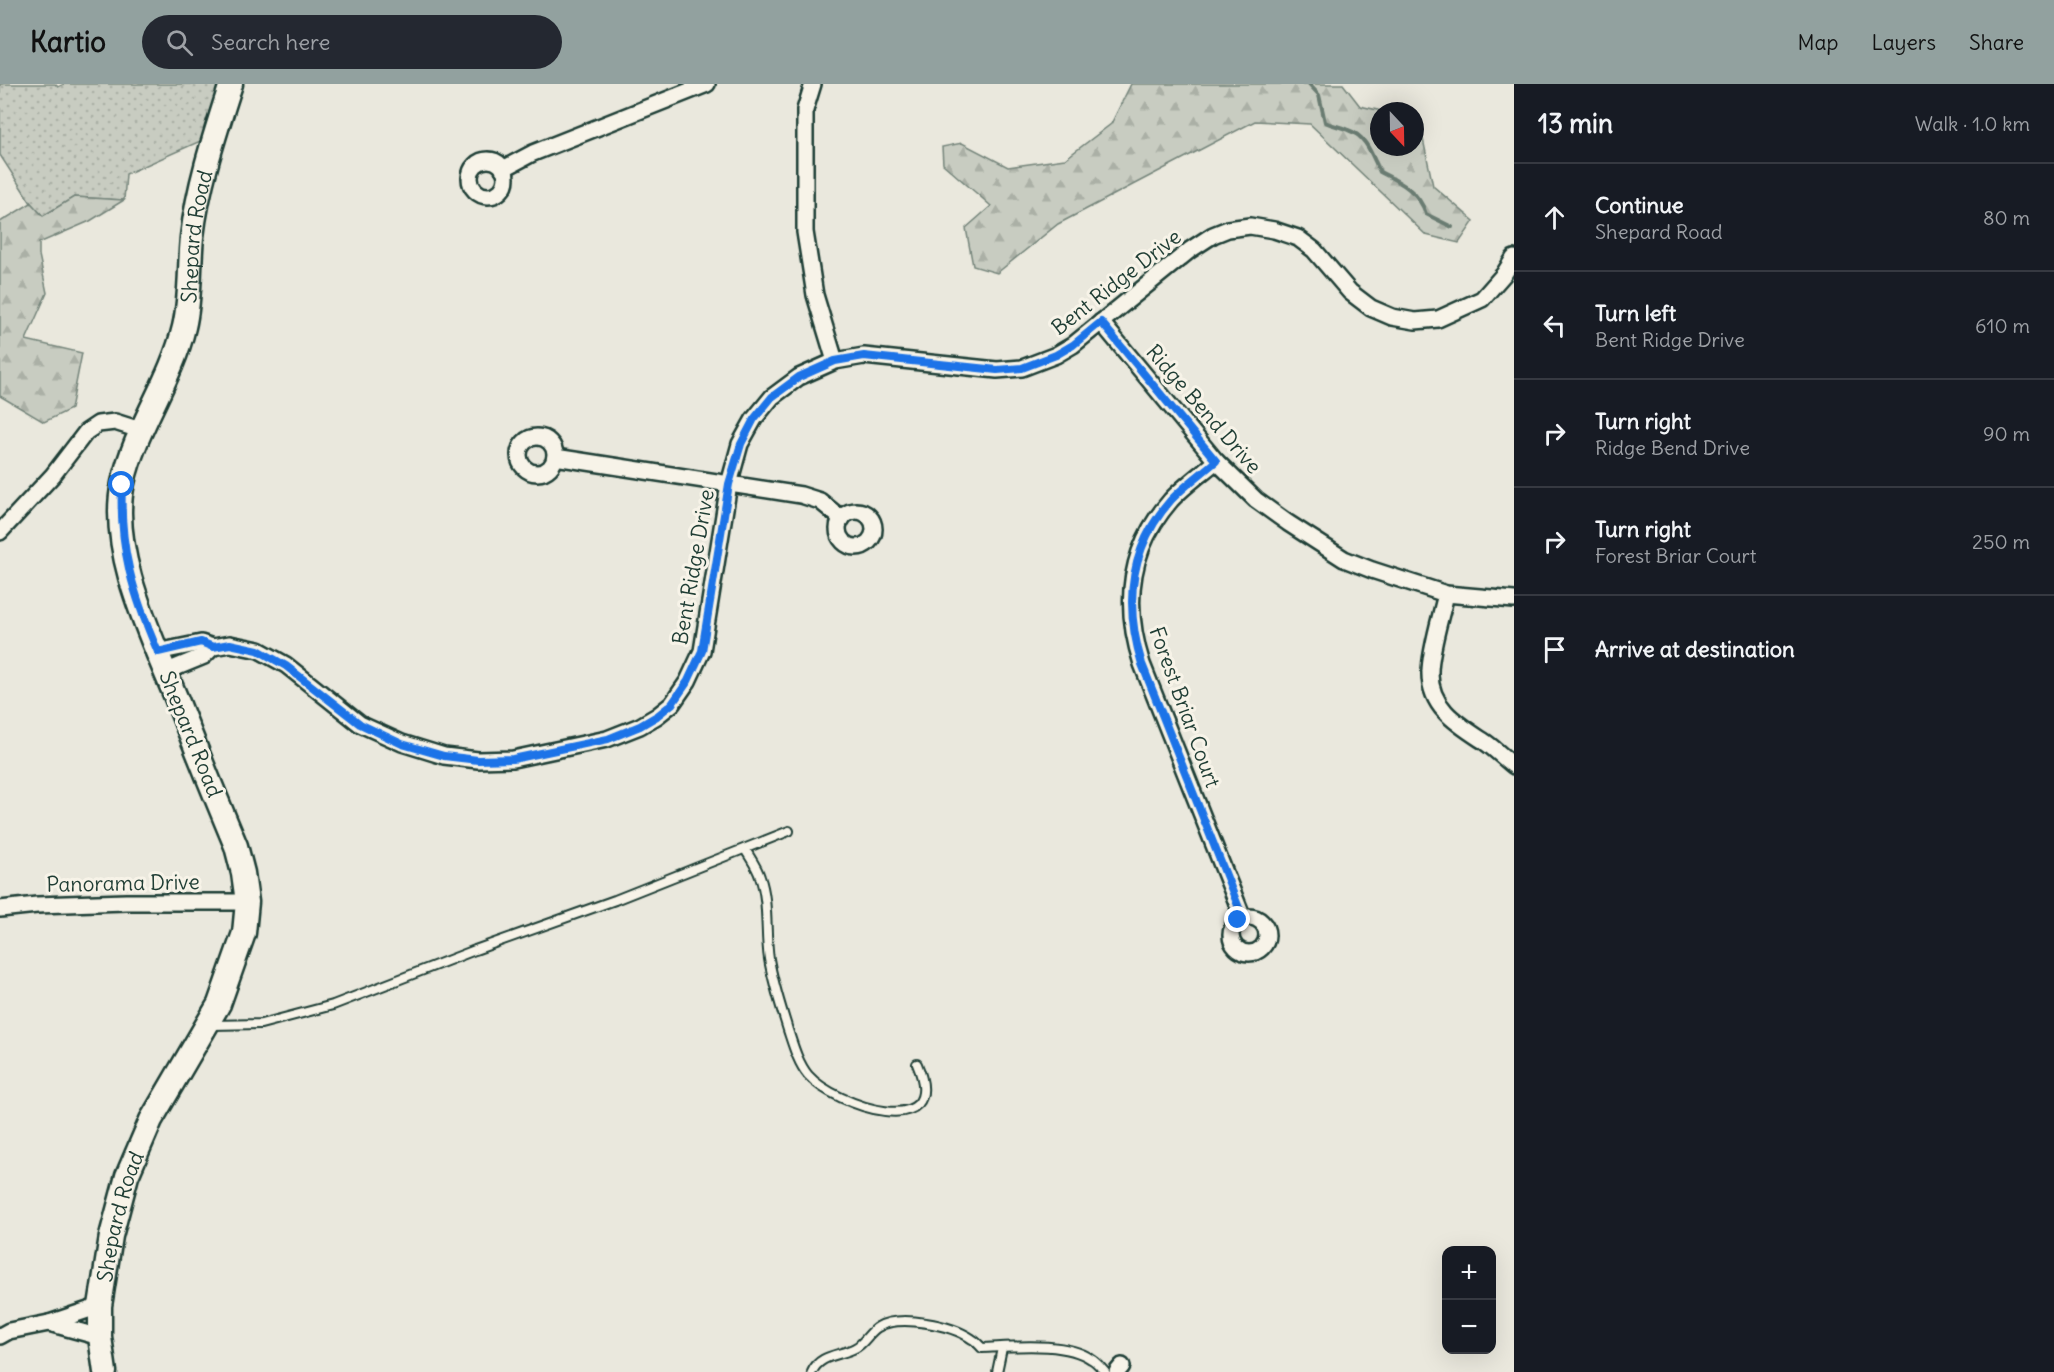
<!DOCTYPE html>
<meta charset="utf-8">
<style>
:root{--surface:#171b24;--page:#242831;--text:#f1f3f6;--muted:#9ea1a6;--line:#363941;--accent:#92a19f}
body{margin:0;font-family:Delius,sans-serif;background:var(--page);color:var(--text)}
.controls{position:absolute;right:18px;bottom:18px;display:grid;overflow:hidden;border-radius:12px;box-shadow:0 6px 24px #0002}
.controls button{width:54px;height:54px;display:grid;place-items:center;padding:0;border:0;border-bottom:2px solid var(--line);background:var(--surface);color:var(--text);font:30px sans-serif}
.compass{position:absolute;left:1370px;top:18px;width:54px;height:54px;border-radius:50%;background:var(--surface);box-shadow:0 6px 24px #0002;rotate:158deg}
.stop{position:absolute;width:18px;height:18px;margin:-14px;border:4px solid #1a73e8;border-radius:50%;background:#fff}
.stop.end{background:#1a73e8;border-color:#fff;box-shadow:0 2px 6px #0008}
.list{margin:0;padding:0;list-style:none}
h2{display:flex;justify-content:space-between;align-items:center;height:78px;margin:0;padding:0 24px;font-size:26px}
h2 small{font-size:20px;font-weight:400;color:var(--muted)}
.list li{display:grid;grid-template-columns:39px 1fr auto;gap:18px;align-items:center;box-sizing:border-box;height:108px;padding:0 24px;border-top:2px solid var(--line)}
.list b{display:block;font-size:22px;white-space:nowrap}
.list p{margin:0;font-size:20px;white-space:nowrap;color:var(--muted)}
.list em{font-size:20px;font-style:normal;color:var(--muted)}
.icon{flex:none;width:33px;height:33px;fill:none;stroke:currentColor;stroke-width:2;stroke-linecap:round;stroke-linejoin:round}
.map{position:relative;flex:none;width:1514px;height:1288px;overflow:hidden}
header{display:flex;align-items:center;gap:36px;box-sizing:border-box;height:84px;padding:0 30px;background:var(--accent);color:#111}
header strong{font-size:28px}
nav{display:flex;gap:33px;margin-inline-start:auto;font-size:21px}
.search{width:420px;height:54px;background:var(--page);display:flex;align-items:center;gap:15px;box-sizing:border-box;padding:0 21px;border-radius:33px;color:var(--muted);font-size:22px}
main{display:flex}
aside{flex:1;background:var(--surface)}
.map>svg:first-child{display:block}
.grass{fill:url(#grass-dots);stroke:#74847a;stroke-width:1.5}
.forest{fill:url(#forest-firs);stroke:#74847a;stroke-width:1.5}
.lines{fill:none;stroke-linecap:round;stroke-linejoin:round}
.stream{stroke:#6a7c72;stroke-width:4}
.lane-casing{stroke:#1f3d34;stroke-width:12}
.street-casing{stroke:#1f3d34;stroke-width:20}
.secondary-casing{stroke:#1f3d34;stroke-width:27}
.lane{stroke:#f7f3e8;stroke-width:8}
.street{stroke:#f7f3e8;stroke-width:15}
.secondary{stroke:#f7f3e8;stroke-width:22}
.route{stroke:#1a73e8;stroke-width:8}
.labels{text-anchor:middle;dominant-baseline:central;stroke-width:6;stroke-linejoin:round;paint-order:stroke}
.street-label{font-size:21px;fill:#1f3d34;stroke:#f7f3e8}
</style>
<header>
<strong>Kartio</strong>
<div class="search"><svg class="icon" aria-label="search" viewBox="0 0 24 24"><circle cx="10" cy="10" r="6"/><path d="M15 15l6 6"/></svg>Search here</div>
<nav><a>Map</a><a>Layers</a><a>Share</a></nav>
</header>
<main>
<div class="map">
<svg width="1514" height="1288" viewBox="0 0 1514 1288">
<defs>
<pattern id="grass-dots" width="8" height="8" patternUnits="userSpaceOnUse" patternTransform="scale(1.5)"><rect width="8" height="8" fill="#c8ccc1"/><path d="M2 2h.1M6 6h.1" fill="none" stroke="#abb0a6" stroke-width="1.8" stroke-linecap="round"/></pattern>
<pattern id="forest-firs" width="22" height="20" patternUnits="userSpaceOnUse" patternTransform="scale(1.5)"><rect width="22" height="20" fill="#c8ccc1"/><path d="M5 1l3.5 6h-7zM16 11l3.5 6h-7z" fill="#abb0a6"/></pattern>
</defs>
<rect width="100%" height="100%" fill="#eae8dd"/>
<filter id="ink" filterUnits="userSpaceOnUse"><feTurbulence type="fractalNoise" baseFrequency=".0167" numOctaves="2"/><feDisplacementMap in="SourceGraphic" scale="12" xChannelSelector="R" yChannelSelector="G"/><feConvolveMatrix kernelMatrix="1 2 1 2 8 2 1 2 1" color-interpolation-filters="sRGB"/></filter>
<g filter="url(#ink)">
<!-- grass -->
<path class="grass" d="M0 0H55L58 3 64 0H222L205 55 126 90 124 116 74 113 43 132 31 119 0 71Z"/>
<!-- forest -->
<g class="forest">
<path d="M1131 0H1343L1360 22 1382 27H1379V63H1415V35L1419 36 1433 102 1474 137 1459 159 1426 151 1310 40 1255 37 1058 140 997 189 973 182 966 144 991 122 943 80 942 63 962 59 1008 83 1065 75 1111 40Z"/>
<path d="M74 113 124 116 90 137 39 159V171L47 209 26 256 82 269 71 325 44 338 0 312V138L31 119 43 132Z"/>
</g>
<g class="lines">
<!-- stream -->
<path class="stream" d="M1309 0 1319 11 1325 38C1333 42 1340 42 1348 46 1367 52 1372 72 1380 88 1400 98 1419 107 1426 130L1452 143"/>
<defs>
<g id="lane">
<path d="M745 765C750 774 757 783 760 793 769 817 765 849 769 875 773 899 781 923 788 946 793 961 798 979 808 991 835 1022 951 1060 917 980"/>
<path d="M212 941 261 940 333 921 475 866 615 816 789 747"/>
<path d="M812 1288C820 1270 840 1272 855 1264 864 1260 869 1248 878 1243 900 1230 952 1241 972 1255 976 1257 979 1261 982 1264 1013 1263 1065 1257 1091 1275 1097 1278 1101 1284 1105 1288"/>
<path d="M997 1288 1002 1264"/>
</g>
<g id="street">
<path d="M813 0 805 26V148L815 211 835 277"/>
<circle cx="488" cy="94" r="18"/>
<path d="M503 85 533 69 707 0"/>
<path d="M1101 238 1216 377 1256 416 1288 439 1344 475 1372 486 1446 510 1514 516"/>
<circle cx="537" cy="371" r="18"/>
<path d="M555 373 801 411 820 417 842 435"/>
<path d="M1216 377C1201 390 1184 402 1171 416 1128 465 1123 521 1142 580L1243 834"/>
<circle cx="856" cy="445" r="18"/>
<path d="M0 448 53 391 86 348 98 340 115 338 140 346"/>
<path d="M1446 510C1441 532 1430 567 1430 588 1429 624 1459 641 1485 658 1495 665 1504 674 1514 682"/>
<path d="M157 568 201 559 213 563 230 560 259 566 286 581 360 640 402 659 444 672 478 676 513 675 607 655 640 642 657 632 672 620 688 597 702 567 729 400 740 360 754 335 772 313 799 293 835 277 864 272 997 286 1022 284 1056 271 1073 261 1190 166 1213 151 1228 145 1250 142 1274 146 1298 154 1314 166 1350 208 1371 224 1392 233 1415 237 1438 235 1482 215 1504 190 1514 174"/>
<path d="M165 588 204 572 213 563"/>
<path d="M0 825 37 821 126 818H247"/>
<circle cx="1249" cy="851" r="18"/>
<path d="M49 1239 100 1253"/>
<path d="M0 1252 9 1247 49 1239 100 1222"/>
<path d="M1117 1288 1122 1282"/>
</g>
<g id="secondary">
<path id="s1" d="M105 1288 100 1253V1222L111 1152 127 1092 151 1036 219 920 244 849 247 818 243 789 236 762C216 714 196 665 177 616 152 554 108 467 123 399 135 344 171 298 184 243 191 214 189 183 192 153 198 101 215 50 231 0"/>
</g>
</defs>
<!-- lane casing -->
<use href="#lane" class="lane-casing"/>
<!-- street casing -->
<use href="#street" class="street-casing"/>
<!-- secondary casing -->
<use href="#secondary" class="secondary-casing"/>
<!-- lane -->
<use href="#lane" class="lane"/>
<!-- street -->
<use href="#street" class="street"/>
<!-- secondary -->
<use href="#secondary" class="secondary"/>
</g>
</g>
<g class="lines" filter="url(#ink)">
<!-- route -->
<path class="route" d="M122 401C119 465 133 510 158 568L201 558 213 563 230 560 258 566 286 582 360 640 402 660 444 672 478 676 513 675 608 655 640 642 657 632 672 620 688 597 702 567 729 400 741 360 754 335 772 313 799 293 835 277 864 272 997 286 1022 284 1056 271 1073 261 1101 238 1216 377C1201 390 1184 402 1171 416 1128 465 1124 521 1142 580L1243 834 1238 836"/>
</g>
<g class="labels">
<!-- street labels -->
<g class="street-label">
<text stroke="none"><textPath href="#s1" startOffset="1202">Shepard Road</textPath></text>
<text transform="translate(1116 198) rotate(-38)">Bent Ridge Drive</text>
<text transform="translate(1204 325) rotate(49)">Ridge Bend Drive</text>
<text transform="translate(693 483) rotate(-80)">Bent Ridge Drive</text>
<text transform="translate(1185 623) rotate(70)">Forest Briar Court</text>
<text transform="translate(191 650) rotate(68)">Shepard Road</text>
<text transform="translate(123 799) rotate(-1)">Panorama Drive</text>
<text stroke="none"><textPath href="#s1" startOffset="158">Shepard Road</textPath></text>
</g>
</g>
</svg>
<div class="controls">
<button>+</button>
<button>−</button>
</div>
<svg class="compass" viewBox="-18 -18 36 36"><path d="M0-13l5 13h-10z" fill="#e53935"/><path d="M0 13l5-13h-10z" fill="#9ea1a6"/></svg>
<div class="stop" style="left:122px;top:401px"></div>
<div class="stop end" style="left:1238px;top:836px"></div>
</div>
<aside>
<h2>13 min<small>Walk · 1.0 km</small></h2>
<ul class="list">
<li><svg class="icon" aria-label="ahead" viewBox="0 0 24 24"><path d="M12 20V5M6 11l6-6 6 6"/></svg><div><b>Continue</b><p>Shepard Road</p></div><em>80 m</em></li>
<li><svg class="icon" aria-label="left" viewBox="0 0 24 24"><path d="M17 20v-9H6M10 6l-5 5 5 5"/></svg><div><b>Turn left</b><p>Bent Ridge Drive</p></div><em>610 m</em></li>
<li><svg class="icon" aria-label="right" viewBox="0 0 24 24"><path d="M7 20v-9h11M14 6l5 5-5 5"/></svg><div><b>Turn right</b><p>Ridge Bend Drive</p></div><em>90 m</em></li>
<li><svg class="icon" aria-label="right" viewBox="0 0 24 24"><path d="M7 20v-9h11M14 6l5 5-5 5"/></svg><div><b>Turn right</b><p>Forest Briar Court</p></div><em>250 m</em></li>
<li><svg class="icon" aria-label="arrive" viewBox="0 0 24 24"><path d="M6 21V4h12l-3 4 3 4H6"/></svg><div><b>Arrive at destination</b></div></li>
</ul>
</aside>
</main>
